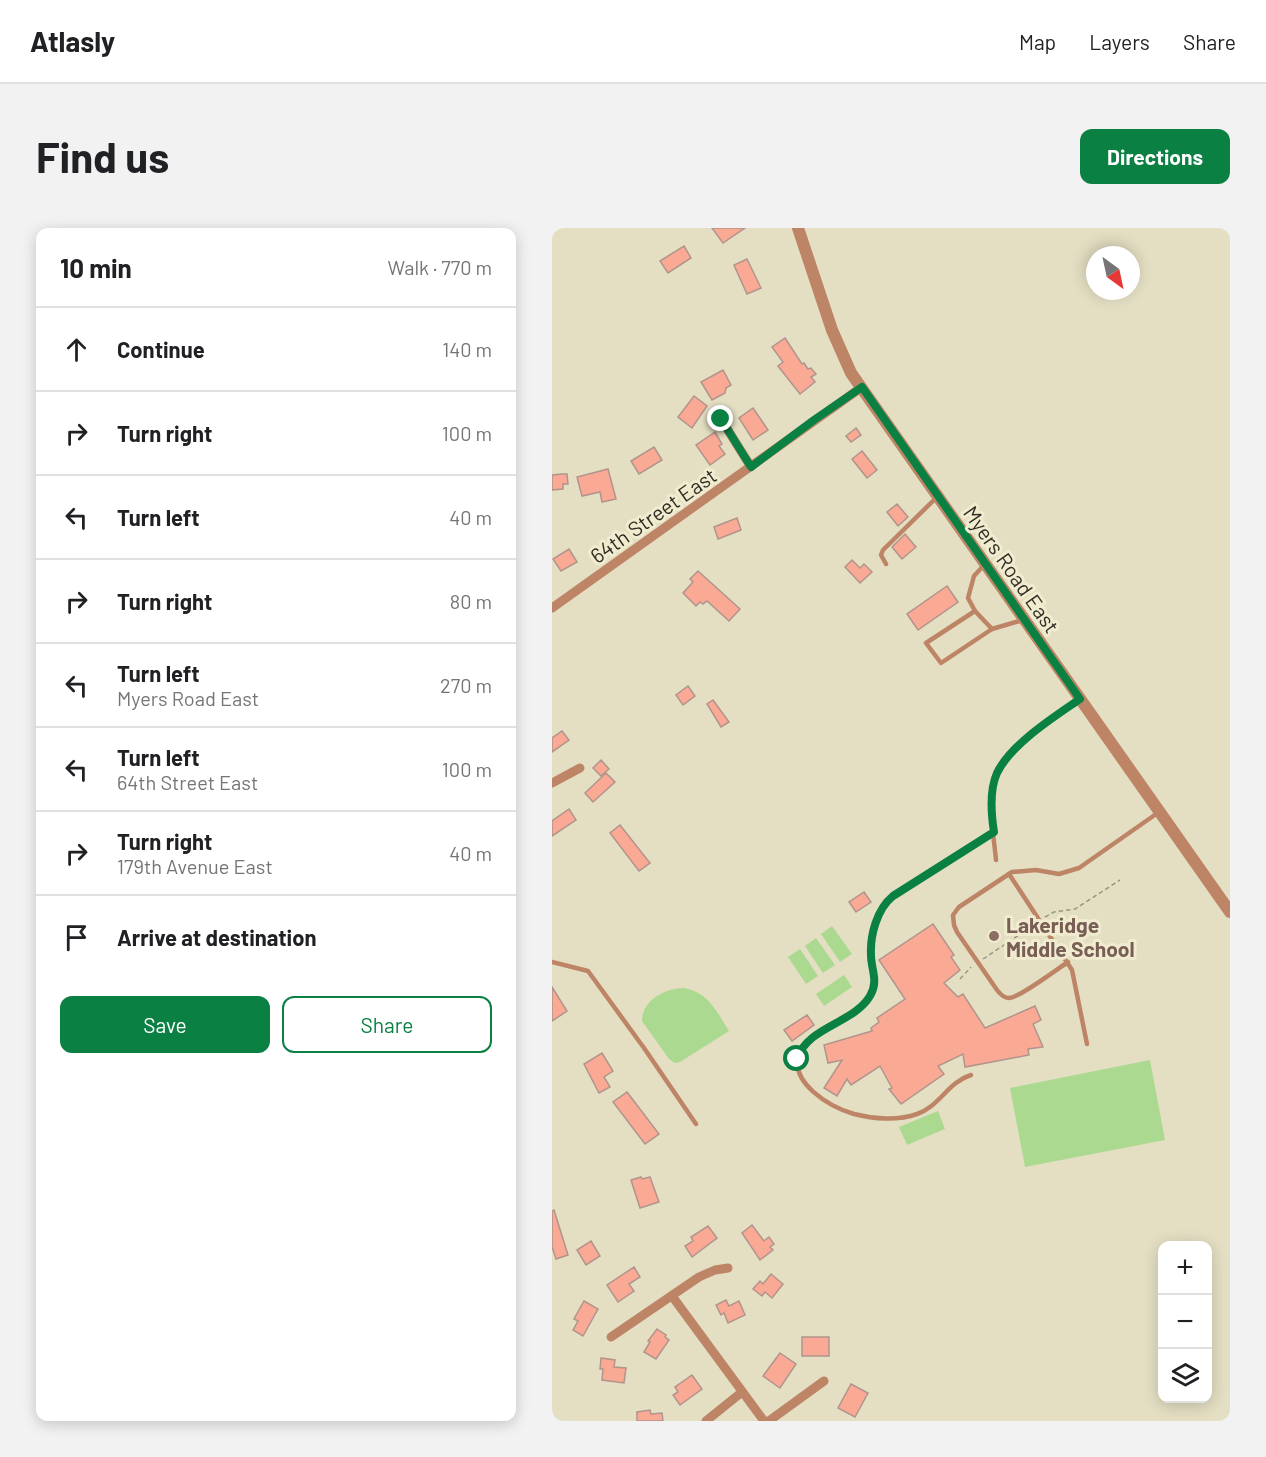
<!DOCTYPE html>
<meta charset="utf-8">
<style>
:root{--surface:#fff;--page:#f2f2f2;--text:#202124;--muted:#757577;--line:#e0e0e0;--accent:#0b8043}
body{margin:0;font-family:Barlow,sans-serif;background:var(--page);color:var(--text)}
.controls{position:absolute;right:18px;bottom:18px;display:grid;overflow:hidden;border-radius:12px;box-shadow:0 3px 15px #0003}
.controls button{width:54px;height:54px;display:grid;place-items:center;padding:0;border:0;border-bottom:2px solid var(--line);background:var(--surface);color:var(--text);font:30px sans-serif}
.compass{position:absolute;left:534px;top:18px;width:54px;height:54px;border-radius:50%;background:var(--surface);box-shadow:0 3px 15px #0003;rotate:147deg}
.stop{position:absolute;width:18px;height:18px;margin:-14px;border:4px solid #0b8043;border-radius:50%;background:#fff}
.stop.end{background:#0b8043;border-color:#fff;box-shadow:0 2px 6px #0008}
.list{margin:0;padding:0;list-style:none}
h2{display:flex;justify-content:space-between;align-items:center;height:78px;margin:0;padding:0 24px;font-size:26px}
h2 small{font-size:20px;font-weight:400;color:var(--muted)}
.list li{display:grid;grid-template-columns:39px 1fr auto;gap:18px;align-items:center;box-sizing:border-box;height:84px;padding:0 24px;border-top:2px solid var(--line)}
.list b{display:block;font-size:22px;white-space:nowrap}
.list p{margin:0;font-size:20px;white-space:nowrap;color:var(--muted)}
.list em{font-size:20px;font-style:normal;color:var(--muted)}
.actions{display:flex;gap:12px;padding:18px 24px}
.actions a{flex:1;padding:14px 0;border:2px solid var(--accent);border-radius:12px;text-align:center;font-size:21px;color:var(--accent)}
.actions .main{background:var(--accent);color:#fff}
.icon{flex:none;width:33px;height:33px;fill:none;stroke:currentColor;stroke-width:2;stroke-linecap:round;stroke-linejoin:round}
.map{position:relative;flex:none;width:678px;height:1193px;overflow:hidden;border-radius:12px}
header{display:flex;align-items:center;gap:36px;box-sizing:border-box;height:84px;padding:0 30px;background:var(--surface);border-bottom:2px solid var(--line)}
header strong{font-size:28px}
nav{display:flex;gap:33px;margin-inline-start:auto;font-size:21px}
.intro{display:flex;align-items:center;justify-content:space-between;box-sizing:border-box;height:144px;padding:0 36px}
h1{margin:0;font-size:42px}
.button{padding:15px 27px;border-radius:12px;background:var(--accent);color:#fff;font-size:21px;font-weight:700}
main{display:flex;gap:36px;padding:0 36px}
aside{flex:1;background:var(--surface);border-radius:12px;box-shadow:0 3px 15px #0003}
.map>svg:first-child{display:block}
.green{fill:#acd990}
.building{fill:#faa994;stroke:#b1948c;stroke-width:1.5}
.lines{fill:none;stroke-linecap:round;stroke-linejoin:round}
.path{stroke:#9b9783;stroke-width:1.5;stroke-dasharray:4.5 3;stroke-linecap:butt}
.service{stroke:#be8466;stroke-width:4.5}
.minor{stroke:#be8466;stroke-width:9}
.tertiary{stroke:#be8466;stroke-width:12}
.route{stroke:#0b8043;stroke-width:8}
.education-dot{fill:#8d6e63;stroke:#f1ecd0;stroke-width:2}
.labels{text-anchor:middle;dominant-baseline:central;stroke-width:6;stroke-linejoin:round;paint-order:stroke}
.street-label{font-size:21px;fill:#302e24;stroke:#f1ecd0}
.education-label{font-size:21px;font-weight:bold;fill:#785e54;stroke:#f1ecd0;text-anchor:start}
</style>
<header>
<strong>Atlasly</strong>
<nav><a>Map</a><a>Layers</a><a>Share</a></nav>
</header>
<div class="intro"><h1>Find us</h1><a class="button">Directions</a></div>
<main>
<aside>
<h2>10 min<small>Walk · 770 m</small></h2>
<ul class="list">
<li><svg class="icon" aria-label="ahead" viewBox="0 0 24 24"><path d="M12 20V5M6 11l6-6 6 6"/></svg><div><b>Continue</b></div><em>140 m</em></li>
<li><svg class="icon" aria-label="right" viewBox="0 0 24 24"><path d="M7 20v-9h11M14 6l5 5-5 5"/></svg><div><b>Turn right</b></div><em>100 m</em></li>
<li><svg class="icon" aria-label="left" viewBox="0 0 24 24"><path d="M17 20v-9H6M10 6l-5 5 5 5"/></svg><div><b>Turn left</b></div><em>40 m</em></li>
<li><svg class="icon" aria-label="right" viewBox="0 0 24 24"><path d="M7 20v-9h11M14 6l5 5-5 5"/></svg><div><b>Turn right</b></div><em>80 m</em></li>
<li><svg class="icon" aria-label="left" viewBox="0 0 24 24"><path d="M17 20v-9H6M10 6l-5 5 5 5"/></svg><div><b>Turn left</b><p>Myers Road East</p></div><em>270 m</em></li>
<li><svg class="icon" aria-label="left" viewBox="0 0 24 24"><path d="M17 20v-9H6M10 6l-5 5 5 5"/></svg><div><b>Turn left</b><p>64th Street East</p></div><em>100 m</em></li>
<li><svg class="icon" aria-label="right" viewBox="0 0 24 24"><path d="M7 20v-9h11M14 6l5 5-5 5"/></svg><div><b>Turn right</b><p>179th Avenue East</p></div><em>40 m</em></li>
<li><svg class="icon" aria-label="arrive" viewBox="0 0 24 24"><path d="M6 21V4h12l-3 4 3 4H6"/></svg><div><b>Arrive at destination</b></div></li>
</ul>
<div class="actions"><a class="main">Save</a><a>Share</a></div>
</aside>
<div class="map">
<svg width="678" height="1193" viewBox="0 0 678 1193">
<rect width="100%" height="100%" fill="#e4dfc3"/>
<!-- green -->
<g class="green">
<path d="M280 698 300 726 288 734 269 706Z"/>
<path d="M264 710 283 737 271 745 253 718Z"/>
<path d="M248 721 266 748 254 756 236 729Z"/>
<path d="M292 747 300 759 272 778 264 766Z"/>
<path d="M132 760C156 764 165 784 177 803L128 834 123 835 117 831 90 793C90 772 114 760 132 760Z"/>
<path d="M598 832 613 912 473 939 458 860Z"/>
<path d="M386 883 393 901 355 917 347 899Z"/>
</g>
<!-- building -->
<g class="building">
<path d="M160 0H193L171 15Z"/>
<path d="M132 18 139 30 116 45 108 33Z"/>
<path d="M195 31 209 60 195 66 182 37Z"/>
<path d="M233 110 250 136 252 135 256 141 259 140 264 146 259 149 263 154 248 166 226 138 231 134 220 119Z"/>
<path d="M171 142 179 157 174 160 173 165 160 172 149 154Z"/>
<path d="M142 168 155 178 140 200 126 189Z"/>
<path d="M201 180 216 202 201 212 187 190Z"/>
<path d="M304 200 309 207 299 214 294 208Z"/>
<path d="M163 204 170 216 167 218 173 226 158 237 144 217Z"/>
<path d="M102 219 110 232 87 246 79 233Z"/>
<path d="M310 223 325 242 315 250 300 231Z"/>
<path d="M56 241 64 271 50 274 48 264 30 268 25 249Z"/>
<path d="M10 246H15L16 256H11V261L0 262V247Z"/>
<path d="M345 276 356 289 346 298 335 284Z"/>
<path d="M185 290 189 302 166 311 162 299Z"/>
<path d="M353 306 364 319 350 331 340 319Z"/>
<path d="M17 321 25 334 9 343 1 331Z"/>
<path d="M300 332 308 340 312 336 320 344 308 355 293 339Z"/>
<path d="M146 343 188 381 177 393 155 373 151 376 148 374 144 378 131 365 141 354 138 351Z"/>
<path d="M395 358 406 374 366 402 355 386Z"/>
<path d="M136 458 143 468 131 477 124 467Z"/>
<path d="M161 472 177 494 169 499 155 476Z"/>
<path d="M10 503 17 512 0 524V510Z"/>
<path d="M49 532 57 541 49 548 41 540Z"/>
<path d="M54 545 63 554 41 574 33 565Z"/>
<path d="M17 581 24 592 0 608V593Z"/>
<path d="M68 597 98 635 87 643 58 605Z"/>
<path d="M312 664 319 674 304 684 297 674Z"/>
<path d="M381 696 402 727 399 729 408 742 392 755 406 769 411 766 433 800 483 778 489 792 481 796 491 819 476 821 477 827 413 839 411 826 386 838 392 846 349 876 337 861 340 860 328 838 299 857 295 851 285 868 272 860 290 832 276 835 272 817 320 803 319 800 327 794 325 790 353 771 327 732Z"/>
<path d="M0 759 15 783 0 793Z"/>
<path d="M255 787 262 797 240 813 232 802Z"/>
<path d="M50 825 61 843 52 849 58 859 47 865 32 836Z"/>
<path d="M75 864 107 906 93 916 61 874Z"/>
<path d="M89 949 90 951 98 949 107 974 88 980 79 952Z"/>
<path d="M2 982 16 1027 4 1031 0 1019V983Z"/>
<path d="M200 997 212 1013 217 1009 222 1016 218 1019 221 1022 208 1032 190 1005Z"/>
<path d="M156 998 165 1010 140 1029 133 1018 141 1013 139 1009Z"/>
<path d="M39 1013 48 1028 34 1037 25 1022Z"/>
<path d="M82 1039 88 1049 77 1056 82 1063 66 1074 55 1057Z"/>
<path d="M219 1046 231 1056 220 1070 213 1064 210 1068 201 1061 208 1053 211 1056Z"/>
<path d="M174 1072 177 1078 187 1073 193 1087 176 1095 172 1085 169 1087 164 1077Z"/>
<path d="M32 1073 46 1081 31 1108 21 1102 26 1093 22 1091Z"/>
<path d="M105 1101 114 1107 113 1109 117 1112 104 1131 92 1124 98 1114 96 1113Z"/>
<rect x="250" y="1109" width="27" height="19"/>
<path d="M228 1125 244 1136 228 1160 211 1148Z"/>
<path d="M49 1130 63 1132 62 1139 74 1140 72 1155 50 1152 51 1141H48Z"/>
<path d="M140 1147 150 1161 128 1177 121 1167 126 1164 123 1159Z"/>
<path d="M299 1156 316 1165 303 1189 286 1180Z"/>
<path d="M98 1182 99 1186 110 1185 111 1193H85V1184Z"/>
</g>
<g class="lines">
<!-- path -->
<g class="path">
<path d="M493 689 502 684 523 681 568 652"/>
<path d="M431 731 482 697"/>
<path d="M408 751 419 739"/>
</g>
<!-- service -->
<g class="service">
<path d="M334 336 329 327 331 322 384 270"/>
<path d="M433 336 422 348 416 370 423 383 374 415 389 435 440 401 471 392"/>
<path d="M423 383 440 401"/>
<path d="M444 632C442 609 437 586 440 563 445 524 498 491 528 471"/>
<path d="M457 646 520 742 535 816"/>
<path d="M0 734 36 743 92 820 144 896"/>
<path d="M516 734C505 741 467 770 457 770 452 770 448 766 445 762L405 704 402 697 401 687 407 679 460 644 484 642 507 646 527 640 607 584"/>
<path d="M419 847C396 854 388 878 365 886 346 893 321 891 302 886 278 879 235 854 248 824 258 801 304 791 318 768 326 754 319 743 318 728 318 711 324 686 335 672L442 604"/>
</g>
<!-- minor -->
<g class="minor">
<path d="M169 191 199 239"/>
<path d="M0 380 310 159"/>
<path d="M0 555 28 540"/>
<path d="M120 1068 212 1193"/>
<path d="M59 1109 147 1049 163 1042 176 1040"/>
<path d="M154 1193 190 1164"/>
<path d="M217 1193 272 1153"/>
</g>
<!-- tertiary -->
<path class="tertiary" d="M246 0 280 102 299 145 678 684"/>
</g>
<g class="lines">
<!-- route -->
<path class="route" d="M169 191 199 239 262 192 310 159 528 471C502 489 459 516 445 545 437 563 439 585 442 604L341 668C325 681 318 707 319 727 319 742 327 753 318 768 301 796 256 798 245 831"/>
</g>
<!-- markers -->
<circle class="education-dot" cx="442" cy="708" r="6"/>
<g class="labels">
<!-- street labels -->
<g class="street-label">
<text transform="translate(101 287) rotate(-35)">64th Street East</text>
<text transform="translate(460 341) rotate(55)">Myers Road East</text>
</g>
<!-- education labels -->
<g class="education-label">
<text x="454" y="696">Lakeridge<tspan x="454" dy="24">Middle School</tspan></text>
</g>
</g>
</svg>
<div class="controls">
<button>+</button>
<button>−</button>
<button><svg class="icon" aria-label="layers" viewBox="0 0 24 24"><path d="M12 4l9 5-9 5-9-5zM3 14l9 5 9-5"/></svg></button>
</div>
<svg class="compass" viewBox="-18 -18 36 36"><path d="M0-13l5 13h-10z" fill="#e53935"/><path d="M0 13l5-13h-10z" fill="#757577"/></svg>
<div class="stop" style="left:245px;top:831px"></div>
<div class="stop end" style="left:169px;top:191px"></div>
</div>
</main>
